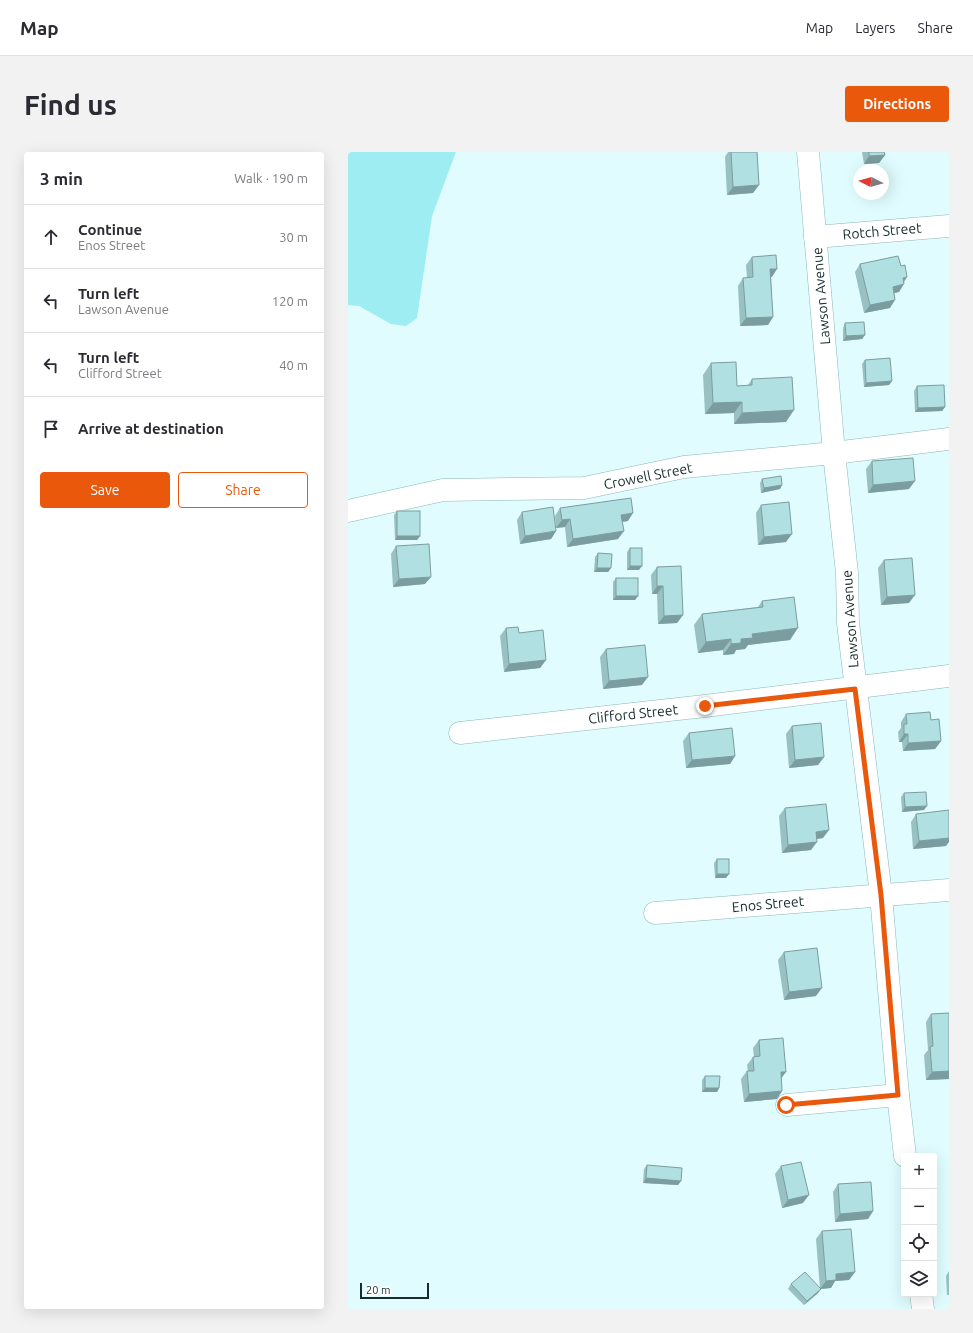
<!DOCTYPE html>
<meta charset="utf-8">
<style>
:root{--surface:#fff;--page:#f2f2f3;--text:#2b2b33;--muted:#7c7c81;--line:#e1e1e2;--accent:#ea580c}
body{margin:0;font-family:Ubuntu,sans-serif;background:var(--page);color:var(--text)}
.controls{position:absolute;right:12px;bottom:12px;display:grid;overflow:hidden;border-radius:4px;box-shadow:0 4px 16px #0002}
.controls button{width:36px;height:36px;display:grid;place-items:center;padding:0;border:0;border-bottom:1px solid var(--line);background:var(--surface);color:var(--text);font:20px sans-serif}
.compass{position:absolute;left:505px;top:12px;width:36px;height:36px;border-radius:50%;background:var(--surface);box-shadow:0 4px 16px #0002;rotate:276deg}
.scale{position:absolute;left:12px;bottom:10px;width:69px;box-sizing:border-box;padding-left:4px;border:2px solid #192b2c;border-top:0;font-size:11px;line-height:14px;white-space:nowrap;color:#192b2c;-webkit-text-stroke:3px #fff;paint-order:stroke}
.stop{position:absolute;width:12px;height:12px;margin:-9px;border:3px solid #ea580c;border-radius:50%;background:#fff}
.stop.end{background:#ea580c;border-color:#fff;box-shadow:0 1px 4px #0008}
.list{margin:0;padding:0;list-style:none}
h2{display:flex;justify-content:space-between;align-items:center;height:52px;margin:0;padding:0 16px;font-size:17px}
h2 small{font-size:13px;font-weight:400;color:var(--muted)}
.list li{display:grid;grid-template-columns:26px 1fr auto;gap:12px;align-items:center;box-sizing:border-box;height:64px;padding:0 16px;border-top:1px solid var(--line)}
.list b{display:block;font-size:15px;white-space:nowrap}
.list p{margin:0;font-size:13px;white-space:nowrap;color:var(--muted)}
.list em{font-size:13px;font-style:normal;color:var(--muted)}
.actions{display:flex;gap:8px;padding:12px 16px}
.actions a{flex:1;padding:9px 0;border:1px solid var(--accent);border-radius:4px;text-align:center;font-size:14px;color:var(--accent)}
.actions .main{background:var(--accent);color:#fff}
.icon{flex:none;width:22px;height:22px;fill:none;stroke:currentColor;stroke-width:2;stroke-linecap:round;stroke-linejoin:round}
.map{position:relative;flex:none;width:601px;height:1157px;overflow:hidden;border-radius:4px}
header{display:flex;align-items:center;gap:24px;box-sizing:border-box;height:56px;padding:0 20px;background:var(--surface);border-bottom:1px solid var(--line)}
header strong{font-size:19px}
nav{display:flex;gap:22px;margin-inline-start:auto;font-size:14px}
.intro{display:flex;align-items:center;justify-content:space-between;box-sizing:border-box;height:96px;padding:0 24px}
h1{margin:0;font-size:28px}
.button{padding:10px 18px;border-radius:4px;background:var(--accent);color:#fff;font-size:14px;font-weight:700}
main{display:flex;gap:24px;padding:0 24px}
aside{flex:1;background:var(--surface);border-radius:4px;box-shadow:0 4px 16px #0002}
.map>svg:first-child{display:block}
.green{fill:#9eedf2}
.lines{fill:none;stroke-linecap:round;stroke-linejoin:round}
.minor-casing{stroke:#8ab8ba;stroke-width:23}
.minor{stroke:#fff;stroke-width:22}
.wall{fill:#98c1c3}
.shaded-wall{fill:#7c9d9f}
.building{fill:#b1e0e3;stroke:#7c9d9f}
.route{stroke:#ea580c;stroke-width:5}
.labels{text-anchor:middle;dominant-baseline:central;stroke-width:3.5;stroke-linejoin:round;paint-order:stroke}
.street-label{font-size:14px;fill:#192b2c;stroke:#fff}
</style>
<header>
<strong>Map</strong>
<nav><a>Map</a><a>Layers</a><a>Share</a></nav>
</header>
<div class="intro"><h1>Find us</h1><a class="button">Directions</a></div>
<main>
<aside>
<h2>3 min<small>Walk · 190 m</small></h2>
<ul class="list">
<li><svg class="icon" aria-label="ahead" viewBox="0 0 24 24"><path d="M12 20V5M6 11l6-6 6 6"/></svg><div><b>Continue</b><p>Enos Street</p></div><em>30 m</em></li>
<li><svg class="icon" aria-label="left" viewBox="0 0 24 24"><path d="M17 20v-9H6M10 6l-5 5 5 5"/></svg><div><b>Turn left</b><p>Lawson Avenue</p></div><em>120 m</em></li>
<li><svg class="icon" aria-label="left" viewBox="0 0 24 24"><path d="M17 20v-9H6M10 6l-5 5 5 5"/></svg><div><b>Turn left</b><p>Clifford Street</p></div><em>40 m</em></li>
<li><svg class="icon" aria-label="arrive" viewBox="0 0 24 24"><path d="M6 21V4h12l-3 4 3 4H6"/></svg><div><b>Arrive at destination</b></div></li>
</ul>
<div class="actions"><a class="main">Save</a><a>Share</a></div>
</aside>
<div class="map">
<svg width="601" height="1157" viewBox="0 0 601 1157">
<rect width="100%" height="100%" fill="#e0fcfe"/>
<!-- green -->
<path class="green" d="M1 0H108L84 64 69 166 58 174 43 172 11 154 0 153V2Z"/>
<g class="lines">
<defs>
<g id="minor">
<path d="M460 0 486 301 499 421 500 471 533 743 550 943 557 1004"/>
<path d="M467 85 601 74"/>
<path d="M0 359 95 338 236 336 336 315 486 301 601 287"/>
<path d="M112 581 357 554 601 524"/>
<path d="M307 761 601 738"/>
<path d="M439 953 550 943"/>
<path d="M573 1142 575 1157"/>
</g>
</defs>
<!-- minor casing -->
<use href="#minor" class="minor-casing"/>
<!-- minor -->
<use href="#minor" class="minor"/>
</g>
<!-- wall -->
<g class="wall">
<path d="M380 0H409L411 33 405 41 379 43 377 5Z"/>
<path d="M514 0H536L537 3 531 11 516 12Z"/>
<path d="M404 105 424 125H423L425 165 420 173 392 174 390 134 395 126H399L398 113Z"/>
<path d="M512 112 553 114 556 130 551 140 546 141 542 156 516 161 507 120Z"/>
<path d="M497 171 517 183 514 187 495 189V176Z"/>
<path d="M517 208 544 229 541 233 516 235 514 212Z"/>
<path d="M363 211 389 234 400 233 404 227 438 270 386 272V261L357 262 355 223Z"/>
<path d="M569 234 597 255 594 259 567 260 566 239Z"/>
<path d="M524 309 561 337 520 341 518 317Z"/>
<path d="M414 327 434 333 432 337 413 341 412 331Z"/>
<path d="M413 353 438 390 410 393 408 361Z"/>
<path d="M212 356 280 369 274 370 270 387 219 395 217 375 208 376 207 364Z"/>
<path d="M49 359 72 384 69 388H47L46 363Z"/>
<path d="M174 360 208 379 203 387 172 392 169 368Z"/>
<path d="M48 394 77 432 45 435 43 402Z"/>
<path d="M282 396 291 418H279V400Z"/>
<path d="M250 401 263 416 260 420H246L247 405Z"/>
<path d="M536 408 561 451 533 453 530 416Z"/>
<path d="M309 415 335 463 329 471 310 472 309 442H304L303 423Z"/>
<path d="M268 426 290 444 287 448H265V430Z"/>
<path d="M414 449 442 488 400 493 397 497 388 498 386 502 375 503V498L350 501 346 473 354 462 410 455Z"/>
<path d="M158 476 171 481 198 508 192 516 156 520 152 484Z"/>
<path d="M258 497 294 533 255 537 252 505Z"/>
<path d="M558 562 583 568 593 589 587 597 555 599 554 590H551L550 580 553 576V570Z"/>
<path d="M444 574 476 605 470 613 441 616 438 582Z"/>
<path d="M341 581 387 604 382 612 338 616 335 589Z"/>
<path d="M556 641 576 658 554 660 553 645Z"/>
<path d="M437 656 475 686 468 687 463 698 434 701 431 664Z"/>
<path d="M568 662 598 694 565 697 563 670Z"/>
<path d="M369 707 378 726H367L366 711Z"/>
<path d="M436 800 468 844 436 848 430 808Z"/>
<path d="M601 861V927L578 928 576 903 580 898 578 870 583 862Z"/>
<path d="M411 888 433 926 434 939 429 947 396 950 393 927 399 919H400L399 913 405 905H406L405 896Z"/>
<path d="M357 924 371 936 369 940H354V928Z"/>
<path d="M299 1013 333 1029 330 1033 295 1031 296 1017Z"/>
<path d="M433 1014 455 1051 434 1056 427 1022Z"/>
<path d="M490 1032 525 1059 520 1067 487 1070 485 1040Z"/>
<path d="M474 1079 507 1120 501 1128 487 1129 483 1136 472 1137 468 1087Z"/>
<path d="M601 1119V1143H599L598 1124Z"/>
<path d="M443 1132 473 1137 470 1141 456 1153 440 1137Z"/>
</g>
<!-- shaded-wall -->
<g class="shaded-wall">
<path d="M537 3 531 11 516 12 521 4Z"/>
<path d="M411 33 405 41 379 43 385 35Z"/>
<path d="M422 117H429L424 125H417Z"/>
<path d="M559 125 554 133 556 132 551 140 539 143 545 135 555 126Z"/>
<path d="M547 148 542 156 516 161 522 153Z"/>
<path d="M425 165 420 173 392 174 398 166Z"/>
<path d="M517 183 514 187 495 189 498 184Z"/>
<path d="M544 229 541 233 516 235 518 231Z"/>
<path d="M394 250 386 261 357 262 365 251Z"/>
<path d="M597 255 594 259 567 260 570 256Z"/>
<path d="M446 258 438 270 386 272 394 261Z"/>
<path d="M567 329 561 337 520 341 525 333Z"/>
<path d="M434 333 432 337 413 341 416 336Z"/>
<path d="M285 361 280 369 267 371 273 363Z"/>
<path d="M222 367 217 375 208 376 214 368Z"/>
<path d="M208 379 203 387 172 392 177 384Z"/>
<path d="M276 379 270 387 219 395 225 387Z"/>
<path d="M444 382 438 390 410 393 416 385Z"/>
<path d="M49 384H72L69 388H47Z"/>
<path d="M282 414H294L291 418H279Z"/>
<path d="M249 416H263L260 420H246Z"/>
<path d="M83 425 77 432 45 435 51 427Z"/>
<path d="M309 434H315L309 442H304Z"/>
<path d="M567 443 561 451 533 453 539 445Z"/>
<path d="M268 444H290L287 448H265Z"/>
<path d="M335 463 329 471 310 472 316 464Z"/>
<path d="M450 476 442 488 400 493 397 497 388 498 386 502 375 503 383 492 404 482Z"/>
<path d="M383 487 375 498 350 501 358 490Z"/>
<path d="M198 508 192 516 156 520 161 512Z"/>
<path d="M300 525 294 533 255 537 261 529Z"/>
<path d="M556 582H560L554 590H551Z"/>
<path d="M593 589 587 597 555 599 560 591Z"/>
<path d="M387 604 382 612 338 616 344 608Z"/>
<path d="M476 605 470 613 441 616 447 608Z"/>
<path d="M579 654 576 658 554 660 557 655Z"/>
<path d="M481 678 475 686 462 688 468 680Z"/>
<path d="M601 686V690L598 694 565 697 571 689Z"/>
<path d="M469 690 463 698 434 701 440 693Z"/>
<path d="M369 722H381L378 726H367Z"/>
<path d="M474 836 468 844 436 848 441 840Z"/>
<path d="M601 919V927L578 928 584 920Z"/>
<path d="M433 920H438L432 928Z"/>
<path d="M357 936H371L369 940H354Z"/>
<path d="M434 939 429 947 396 950 401 942Z"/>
<path d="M298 1026 333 1029 330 1033 295 1031Z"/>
<path d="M461 1043 455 1051 434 1056 440 1048Z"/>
<path d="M525 1059 520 1067 487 1070 492 1062Z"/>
<path d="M507 1120 501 1128 487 1129 483 1136 472 1137 478 1129 488 1122Z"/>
<path d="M473 1137 470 1141 456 1153 459 1149Z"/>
</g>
<!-- building -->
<g class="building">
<path d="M383 0H409L411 33 385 35Z"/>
<path d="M521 0H536L537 3 521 4Z"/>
<path d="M428 103 429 117H422L425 165 398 166 395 126 405 125 404 105Z"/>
<path d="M550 104 553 114 557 113 559 125 555 126 556 132 545 135 547 148 522 153 512 112Z"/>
<path d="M516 170 517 183 498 184 497 171Z"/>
<path d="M542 206 544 229 518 231 517 208Z"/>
<path d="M388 210 389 234 404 233V227L444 225 446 258 394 261V250L365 251 363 211Z"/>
<path d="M596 233 597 255 570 256 569 234Z"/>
<path d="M565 306 567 329 525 333 524 309Z"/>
<path d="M433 324 434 333 416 336 414 327Z"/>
<path d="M283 346 285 361 273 363 276 379 225 387 222 367 214 368 212 356Z"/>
<path d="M441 350 444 382 416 385 413 353Z"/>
<path d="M205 355 208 379 177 384 174 360Z"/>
<rect x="49" y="359" width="23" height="25"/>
<path d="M81 392 83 425 51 427 48 394Z"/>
<rect x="282" y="396" width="12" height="18"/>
<path d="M250 401 264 402 263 416H249Z"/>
<path d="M564 406 567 443 539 445 536 408Z"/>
<path d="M333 414 335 463 316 464 315 434H309V415Z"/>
<rect x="268" y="426" width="22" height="18"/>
<path d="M446 445 450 476 404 482 405 486 393 487V491L383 492V487L358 490 354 462 415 455 414 449Z"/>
<path d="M170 475 171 481 195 478 198 508 161 512 158 476Z"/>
<path d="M297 493 300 525 261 529 258 497Z"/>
<path d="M582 560 583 568 591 567 593 589 560 591V582H556V572H559L558 562Z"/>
<path d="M473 571 476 605 447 608 444 574Z"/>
<path d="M384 576 387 604 344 608 341 581Z"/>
<path d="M578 640 579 654 557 655 556 641Z"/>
<path d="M478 652 481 678 468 680 469 690 440 693 437 656Z"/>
<path d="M601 658V686L571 689 568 662Z"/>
<rect x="369" y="707" width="12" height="15"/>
<path d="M469 796 474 836 441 840 436 800Z"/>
<path d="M601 861V919L584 920 582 895 585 894 583 862Z"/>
<path d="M435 886 438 920H433L434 939 401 942 399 919H406L405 905 412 904 411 888Z"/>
<path d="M357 924H372L371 936H357Z"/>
<path d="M453 1010 461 1043 440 1048 433 1014Z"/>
<path d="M299 1013 334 1016 333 1029 298 1026Z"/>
<path d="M523 1030 525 1059 492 1062 490 1032Z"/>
<path d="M503 1077 507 1120 488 1122V1128L478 1129 474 1079Z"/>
<path d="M457 1120 473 1137 459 1149 443 1132Z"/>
</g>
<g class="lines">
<!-- route -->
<path class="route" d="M357 554 507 537 533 743 550 943 438 953"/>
</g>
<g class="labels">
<!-- street labels -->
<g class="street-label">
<text transform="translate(534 79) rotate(-5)">Rotch Street</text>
<text transform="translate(473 144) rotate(-95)">Lawson Avenue</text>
<text transform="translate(300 324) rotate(-11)">Crowell Street</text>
<text transform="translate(502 467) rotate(-94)">Lawson Avenue</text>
<text transform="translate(285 562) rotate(-6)">Clifford Street</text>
<text transform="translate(420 752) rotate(-5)">Enos Street</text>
</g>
</g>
</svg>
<div class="controls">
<button>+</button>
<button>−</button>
<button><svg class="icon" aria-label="locate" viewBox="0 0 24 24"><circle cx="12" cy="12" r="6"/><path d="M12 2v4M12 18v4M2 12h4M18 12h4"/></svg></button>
<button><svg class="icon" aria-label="layers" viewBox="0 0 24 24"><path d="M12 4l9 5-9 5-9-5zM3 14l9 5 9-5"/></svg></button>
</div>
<svg class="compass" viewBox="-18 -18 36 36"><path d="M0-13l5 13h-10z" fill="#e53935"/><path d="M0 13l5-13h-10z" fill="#7c7c81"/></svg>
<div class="scale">20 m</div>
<div class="stop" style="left:438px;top:953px"></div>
<div class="stop end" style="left:357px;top:554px"></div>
</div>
</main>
